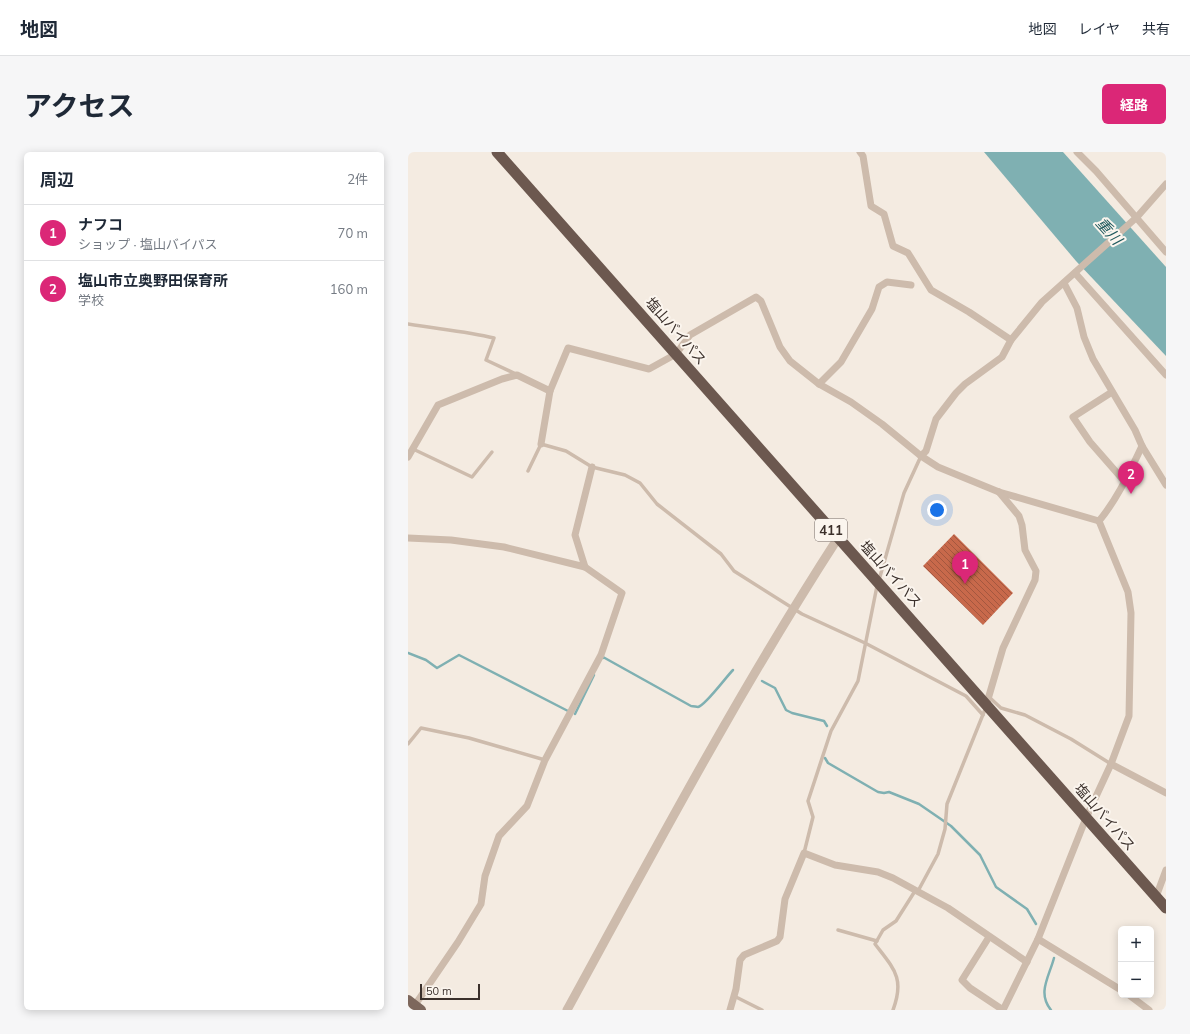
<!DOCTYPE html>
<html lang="ja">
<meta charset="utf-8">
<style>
:root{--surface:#fff;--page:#f6f6f7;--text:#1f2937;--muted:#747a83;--line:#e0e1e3;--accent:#db2777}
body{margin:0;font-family:Mulish,"Noto Sans JP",sans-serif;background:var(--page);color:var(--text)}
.controls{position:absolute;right:12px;bottom:12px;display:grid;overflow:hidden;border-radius:6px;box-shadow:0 2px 10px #0003}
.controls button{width:36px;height:36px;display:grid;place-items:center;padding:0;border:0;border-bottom:1px solid var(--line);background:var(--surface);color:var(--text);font:20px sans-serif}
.scale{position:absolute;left:12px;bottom:10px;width:60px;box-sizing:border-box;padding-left:4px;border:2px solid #3b302b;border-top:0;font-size:11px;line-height:14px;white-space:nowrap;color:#3b302b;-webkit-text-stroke:3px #fbf5ee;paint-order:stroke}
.you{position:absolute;left:529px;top:358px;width:14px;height:14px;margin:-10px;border:3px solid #fff;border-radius:50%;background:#1a73e8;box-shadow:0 0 0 6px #1a73e833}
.badge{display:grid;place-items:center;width:26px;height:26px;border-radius:50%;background:var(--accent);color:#fff;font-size:13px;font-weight:700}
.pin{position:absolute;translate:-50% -33px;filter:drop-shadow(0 1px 2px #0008)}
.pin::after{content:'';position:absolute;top:21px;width:14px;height:12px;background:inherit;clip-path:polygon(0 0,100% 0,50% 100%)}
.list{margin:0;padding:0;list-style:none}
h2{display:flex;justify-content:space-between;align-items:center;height:52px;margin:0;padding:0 16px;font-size:17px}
h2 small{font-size:13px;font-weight:400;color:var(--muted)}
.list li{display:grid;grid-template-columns:26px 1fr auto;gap:12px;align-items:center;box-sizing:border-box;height:56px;padding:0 16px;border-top:1px solid var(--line)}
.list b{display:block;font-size:15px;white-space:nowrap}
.list p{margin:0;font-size:13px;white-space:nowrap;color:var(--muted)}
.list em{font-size:13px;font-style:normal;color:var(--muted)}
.map{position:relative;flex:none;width:758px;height:858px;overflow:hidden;border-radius:6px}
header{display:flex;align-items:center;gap:24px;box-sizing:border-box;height:56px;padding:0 20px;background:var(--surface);border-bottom:1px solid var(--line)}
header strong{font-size:19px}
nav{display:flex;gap:22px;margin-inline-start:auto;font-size:14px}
.intro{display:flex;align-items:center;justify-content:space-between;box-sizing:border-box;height:96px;padding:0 24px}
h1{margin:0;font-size:28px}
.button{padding:10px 18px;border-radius:6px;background:var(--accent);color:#fff;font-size:14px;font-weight:700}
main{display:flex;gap:24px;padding:0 24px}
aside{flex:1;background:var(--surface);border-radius:6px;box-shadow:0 2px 10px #0003}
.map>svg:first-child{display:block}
.water{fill:#7fb0b2}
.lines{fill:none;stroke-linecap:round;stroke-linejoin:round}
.stream{stroke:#7fb0b2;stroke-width:2.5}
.building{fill:url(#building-back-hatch)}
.service{stroke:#cdbbac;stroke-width:3.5}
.minor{stroke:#cdbbac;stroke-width:7}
.tertiary{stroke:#cdbbac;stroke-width:9}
.primary{stroke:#7d675c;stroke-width:10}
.trunk{stroke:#6c584f;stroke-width:11}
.labels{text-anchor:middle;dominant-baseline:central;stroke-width:4;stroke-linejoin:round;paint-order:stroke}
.shield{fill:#fbf5ee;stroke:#756b66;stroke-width:1}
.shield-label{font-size:13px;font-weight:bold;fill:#3b302b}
.street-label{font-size:14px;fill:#3b302b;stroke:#fbf5ee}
.water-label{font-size:15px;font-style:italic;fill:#1f5a5e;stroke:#fbf5ee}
</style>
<header>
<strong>地図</strong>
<nav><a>地図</a><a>レイヤ</a><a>共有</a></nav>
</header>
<div class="intro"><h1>アクセス</h1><a class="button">経路</a></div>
<main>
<aside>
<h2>周辺<small>2件</small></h2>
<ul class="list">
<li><span class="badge">1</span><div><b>ナフコ</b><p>ショップ · 塩山バイパス</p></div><em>70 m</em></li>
<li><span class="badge">2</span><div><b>塩山市立奥野田保育所</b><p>学校</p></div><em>160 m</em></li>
</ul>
</aside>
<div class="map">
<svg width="758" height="858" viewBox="0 0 758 858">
<defs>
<pattern id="building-back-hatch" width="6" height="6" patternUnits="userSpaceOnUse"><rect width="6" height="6" fill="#c8694b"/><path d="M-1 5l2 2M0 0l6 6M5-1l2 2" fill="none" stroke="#a4573f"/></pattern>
</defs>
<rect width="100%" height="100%" fill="#f4ebe1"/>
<!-- water -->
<path class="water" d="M576 0H655L758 115V204L668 109Z"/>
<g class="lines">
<!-- stream -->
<g class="stream">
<path d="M0 501 18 508 29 516 51 503 160 559"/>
<path d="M195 506V505L283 554C286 554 288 555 290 555 297 554 318 525 325 518"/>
<path d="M354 529 367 536 378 558 384 561 416 569 419 574"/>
<path d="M167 562 186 523"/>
<path d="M417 606 420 611 470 640 476 641 481 640 511 652 543 674 572 703 588 735 619 757 628 772"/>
<path d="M643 858C629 841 641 825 646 806"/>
</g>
</g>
<!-- building -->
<path class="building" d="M546 382 605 441 575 473 515 414Z"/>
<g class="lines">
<!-- service -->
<g class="service">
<path d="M0 172C29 177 57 179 86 186L78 208 108 222"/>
<path d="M5 297 64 325 84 300"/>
<path d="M120 319 133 292 158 299 184 315 217 323 232 331 249 352 313 402 326 419 394 462 457 491 558 544 575 563"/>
<path d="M471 428 496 341 513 304"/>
<path d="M581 545 593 556 617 563 663 587 703 612"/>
<path d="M0 592 13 576 61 586 137 608"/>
<path d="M396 701 405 665 400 649 423 579 450 529 469 434"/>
<path d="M510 739 530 702 537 677 539 652 578 555"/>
<path d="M430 778 469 789"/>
<path d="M326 844 354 858"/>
<path d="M485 858C497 826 486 817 467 792L475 778 488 769 507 739"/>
</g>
<!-- minor -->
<g class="minor">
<path d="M452 0 455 4 463 54 476 62 485 94 500 101 523 138 561 160 603 188"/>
<path d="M669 0 688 19 758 100"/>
<path d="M667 121 758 223"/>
<path d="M656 131 669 156 676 185 685 207 727 278 734 294 758 333"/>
<path d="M411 232 433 210 464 157 471 135 479 130 503 133"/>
<path d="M704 240 665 265 682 290 717 330"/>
<path d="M133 292 142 239 160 196 241 217 268 202 282 183 348 145 353 149 372 195 382 209 411 232 443 250 474 272 513 304 530 315 591 340 691 369"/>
<path d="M513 304 518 299 528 267 548 241 557 232 594 205 603 188 634 150 729 65 758 32"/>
<path d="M0 305 30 253 94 227 109 223 142 239"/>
<path d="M691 369C710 346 721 321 734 294"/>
<path d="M0 386 43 388 96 395 177 415 214 441 193 503 137 608 119 654 91 684 77 724 73 752 50 790 7 853"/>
<path d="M177 415 167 383 184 315"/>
<path d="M578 554 595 496 627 428 628 419 617 398 614 373 611 364 591 340"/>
<path d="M703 612 758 641"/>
<path d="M748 745 758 718"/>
<path d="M581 785 554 828 562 836 595 858"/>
<path d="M630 787 713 838"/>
<path d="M721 843 741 858"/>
<path d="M322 858 328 837 332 808 336 803 369 789 372 785 377 747 396 701 427 713 470 720 485 726 540 756 619 810"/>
<path d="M595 858 630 787 678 666 703 612 721 564 723 461 720 440 691 369"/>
</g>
<!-- tertiary -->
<path class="tertiary" d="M159 858C246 699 331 539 430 386"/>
<!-- primary -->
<path class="primary" d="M0 848 13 858"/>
<!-- trunk -->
<path class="trunk" d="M89 0 758 756"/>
</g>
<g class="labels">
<!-- shield labels -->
<rect class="shield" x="407" y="367" width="32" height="22" rx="3"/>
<g class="shield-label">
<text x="423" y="378">411</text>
</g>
<!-- street labels -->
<g class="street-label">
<text transform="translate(268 179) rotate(49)">塩山バイパス</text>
<text transform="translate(483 422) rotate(48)">塩山バイパス</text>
<text transform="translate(697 665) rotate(49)">塩山バイパス</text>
</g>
<!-- water labels -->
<g class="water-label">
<text transform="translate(701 79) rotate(48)">重川</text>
</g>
</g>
</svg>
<div class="controls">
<button>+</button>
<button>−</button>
</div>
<div class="scale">50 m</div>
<div class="you"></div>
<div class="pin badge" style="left:557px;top:432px">1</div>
<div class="pin badge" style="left:723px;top:342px">2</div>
</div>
</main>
